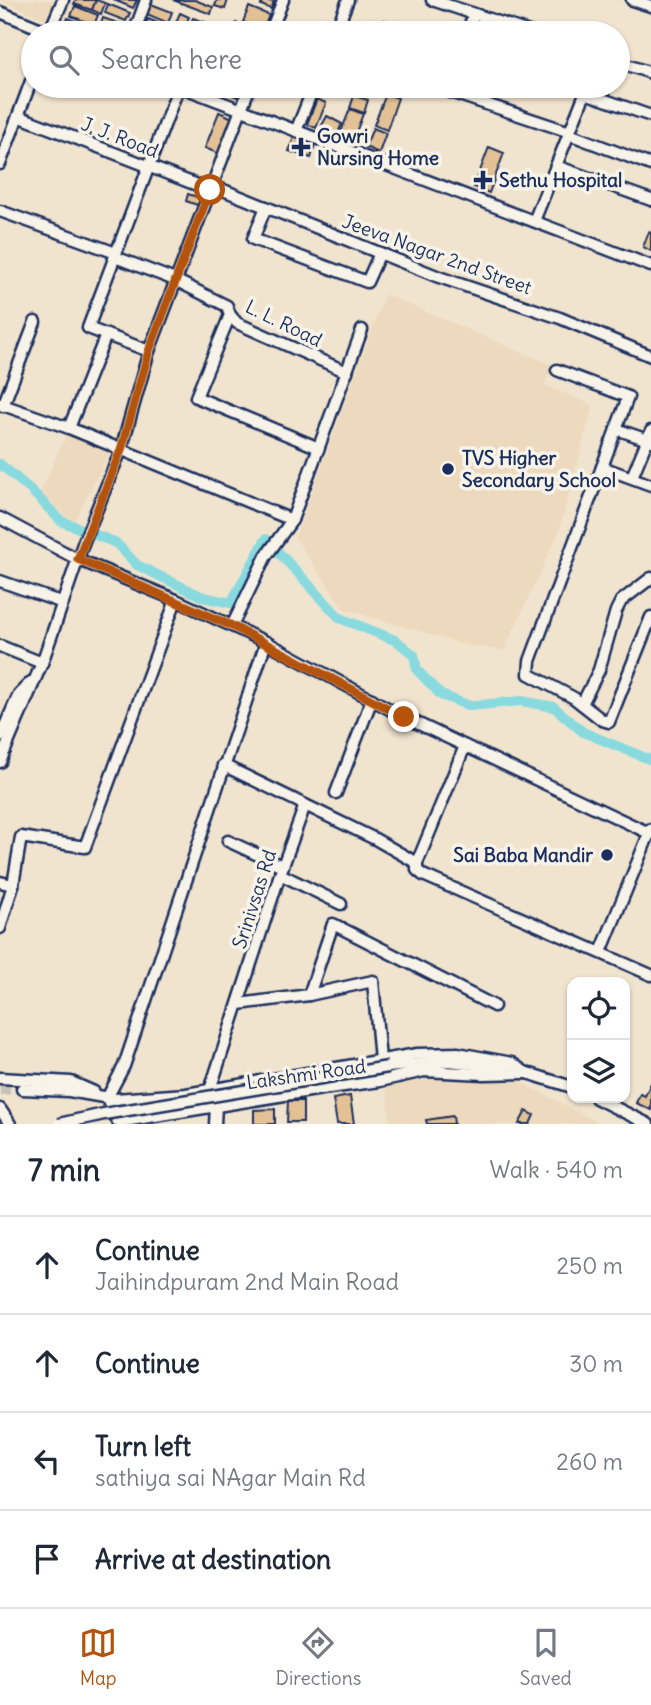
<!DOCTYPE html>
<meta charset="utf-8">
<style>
:root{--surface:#fff;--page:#f2f2f3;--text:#1f2937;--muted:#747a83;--line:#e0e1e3;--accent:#b45309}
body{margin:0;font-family:Delius,sans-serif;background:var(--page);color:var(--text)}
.controls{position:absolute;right:21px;bottom:21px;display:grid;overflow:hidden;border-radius:14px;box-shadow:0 2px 5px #0004}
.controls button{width:63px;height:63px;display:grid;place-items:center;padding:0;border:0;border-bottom:2px solid var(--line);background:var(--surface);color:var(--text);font:35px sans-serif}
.stop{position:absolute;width:21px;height:21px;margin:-16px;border:5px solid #b45309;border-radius:50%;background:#fff}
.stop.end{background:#b45309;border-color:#fff;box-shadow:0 2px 7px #0008}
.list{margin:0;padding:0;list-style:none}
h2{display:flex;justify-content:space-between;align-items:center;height:91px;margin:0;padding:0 28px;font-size:30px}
h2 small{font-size:23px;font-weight:400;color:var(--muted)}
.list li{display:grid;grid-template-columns:46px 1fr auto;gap:21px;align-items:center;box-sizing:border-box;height:98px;padding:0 28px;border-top:2px solid var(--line)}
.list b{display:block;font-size:26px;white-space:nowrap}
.list p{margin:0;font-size:23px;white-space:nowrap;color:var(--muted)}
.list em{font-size:23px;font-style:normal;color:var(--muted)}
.icon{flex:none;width:38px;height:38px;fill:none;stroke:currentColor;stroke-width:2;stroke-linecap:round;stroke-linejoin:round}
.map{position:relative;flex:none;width:651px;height:1124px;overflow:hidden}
.search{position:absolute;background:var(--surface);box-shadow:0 2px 5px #0004;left:21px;right:21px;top:21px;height:77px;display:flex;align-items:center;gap:18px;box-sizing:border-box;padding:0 24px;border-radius:38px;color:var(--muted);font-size:26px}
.sheet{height:483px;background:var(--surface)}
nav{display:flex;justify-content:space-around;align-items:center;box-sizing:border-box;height:98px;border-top:2px solid var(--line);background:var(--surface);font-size:19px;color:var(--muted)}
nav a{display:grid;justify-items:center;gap:4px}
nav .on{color:var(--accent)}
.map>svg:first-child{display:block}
.built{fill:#eddabe}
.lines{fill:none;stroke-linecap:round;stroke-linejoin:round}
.canal{stroke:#88dadf;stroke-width:10}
.building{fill:#e3c195;stroke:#1b2f5e;stroke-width:2}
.minor-tunnel{stroke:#c6c0b8;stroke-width:10;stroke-dasharray:10 5;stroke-linecap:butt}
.minor-casing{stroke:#1b2f5e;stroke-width:15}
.minor{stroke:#f7f3e8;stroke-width:10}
.minor-bridge-casing{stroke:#1b2f5e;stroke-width:15;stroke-linecap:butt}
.minor-bridge{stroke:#f7f3e8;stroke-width:10}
.route{stroke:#b45309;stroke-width:9}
.poi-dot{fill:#1b2f5e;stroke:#f7f3e8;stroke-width:2.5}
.labels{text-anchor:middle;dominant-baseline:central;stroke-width:7;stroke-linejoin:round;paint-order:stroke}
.poi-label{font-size:19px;font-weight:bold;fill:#1b2f5e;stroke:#f7f3e8;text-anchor:start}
.street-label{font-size:19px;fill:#1b2f5e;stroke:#f7f3e8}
</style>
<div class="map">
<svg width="651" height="1124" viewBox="0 0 651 1124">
<rect width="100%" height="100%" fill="#f1e4cf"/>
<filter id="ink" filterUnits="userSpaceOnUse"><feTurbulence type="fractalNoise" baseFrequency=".0143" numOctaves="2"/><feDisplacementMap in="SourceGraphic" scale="14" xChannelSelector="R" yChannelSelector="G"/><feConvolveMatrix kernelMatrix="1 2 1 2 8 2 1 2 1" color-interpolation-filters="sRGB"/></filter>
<g filter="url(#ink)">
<!-- built -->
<g class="built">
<path d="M0 0H74L63 27Z"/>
<path d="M385 294 552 365 545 385 593 405 559 532 504 651 465 645 344 609 295 538Z"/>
<path d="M69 428 111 451 73 523 40 493Z"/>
<path d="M409 1079 517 1080 601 1124H390L386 1085Z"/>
</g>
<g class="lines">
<!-- canal -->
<path class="canal" d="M0 464 32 491 61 521 116 543 137 565 203 597 231 603 266 539 340 618 397 641 414 655 417 670 441 695 470 706 521 701 554 707 583 732 651 760"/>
</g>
<!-- building -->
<g class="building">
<path d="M76 0H96L92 10 74 4Z"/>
<path d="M96 0 105 3 101 14 92 10Z"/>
<path d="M114 0H137L133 8Z"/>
<path d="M173 0H195L213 7 211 14Z"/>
<path d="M217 0H228L225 9 215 6Z"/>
<path d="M264 0 274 2 271 9 261 5Z"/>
<path d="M108 4 130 13 126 21 105 13Z"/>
<path d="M151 4 172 12 168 23 147 14Z"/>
<path d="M75 6 98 15 94 25 71 16Z"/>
<path d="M249 7 269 15 263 30 243 22Z"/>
<path d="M180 13 189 17 184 28 175 24Z"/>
<path d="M68 18 80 23 77 33 63 30Z"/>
<path d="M103 18 121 24 117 33 99 28Z"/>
<path d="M193 18 205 22 201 33 189 29Z"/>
<path d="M148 19 170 28 168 33H157L144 28Z"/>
<path d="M384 20 395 24 392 33H380Z"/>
<path d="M397 22 407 26 405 33H393Z"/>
<path d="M83 23 97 28 95 33H79Z"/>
<path d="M236 23 254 31 253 33H238L232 31Z"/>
<path d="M301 24 327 33H298Z"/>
<path d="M207 25 226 33H204Z"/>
<path d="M228 86 240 90 237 97 225 92Z"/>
<path d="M386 94 398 98 387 130 374 125Z"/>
<path d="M354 96 368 100 364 113 350 108Z"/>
<path d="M317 99 326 103 316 128 307 124Z"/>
<path d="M350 109 363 114 352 142 339 137Z"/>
<path d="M219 112 233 118 219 154 205 148Z"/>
<path d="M327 116 342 124 337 135 321 127Z"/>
<path d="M373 128 386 133 379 153 365 147Z"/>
<path d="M294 137 315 144 311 158 289 151Z"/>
<path d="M489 147 504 153 489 193 474 187Z"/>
<path d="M188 194 203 199 200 206 186 201Z"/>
<path d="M649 232 651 233V251L643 247Z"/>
<path d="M651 1083V1110L636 1103 640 1094 645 1096Z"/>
<path d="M350 1096 354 1124H337L333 1099Z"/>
<path d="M288 1101H303V1122H287Z"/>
<path d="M275 1109V1124H254V1110Z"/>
<path d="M526 1111 534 1115 530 1124H519Z"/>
<path d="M453 1116 454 1124H427L426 1120Z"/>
</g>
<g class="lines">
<!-- minor-tunnel -->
<path class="minor-tunnel" d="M0 1090 22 1089"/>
<defs>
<g id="minor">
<path d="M432 0 532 33"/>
<path d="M632 0 651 6"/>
<path d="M0 12 51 33"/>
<path d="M49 33 63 0"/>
<path d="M134 33 146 0"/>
<path d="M270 33 283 0"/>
<path d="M335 33 348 0"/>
<path d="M467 33 474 14"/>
<path d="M618 62 651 73"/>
<path d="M179 86 651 266"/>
<path d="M449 86 447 91 570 132"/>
<path d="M585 93 651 116"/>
<path d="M18 116 210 190"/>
<path d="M296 131 314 86"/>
<path d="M569 134 651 165"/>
<path d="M0 164 33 76"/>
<path d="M556 166 651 200"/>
<path d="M211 185 439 277 560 318 651 356"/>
<path d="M266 207 253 239 367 282 380 253"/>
<path d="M0 211 116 253"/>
<path d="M534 221 588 86"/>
<path d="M115 257 175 280 227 306 230 315 237 323 347 372"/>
<path d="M230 315 196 397 319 448"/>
<path d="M149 351 88 328 179 86"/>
<path d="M557 370 628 397 530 661 529 674 574 698 602 720 609 722 651 617"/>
<path d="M0 404 69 428 292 520"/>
<path d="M3 406 35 322"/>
<path d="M69 428 106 335"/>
<path d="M616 429 651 441"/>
<path d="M602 467 651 485"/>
<path d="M632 477 651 431"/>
<path d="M0 518 77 559 176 600 266 642 404 717 651 834"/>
<path d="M0 581 63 603"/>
<path d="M232 626 266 556 292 520 362 330"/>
<path d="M0 646 42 663"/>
<path d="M582 704 599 670 616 611 621 601 651 578"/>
<path d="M0 737 19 694 31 682"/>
<path d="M465 746 417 863V870L423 875 651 975"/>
<path d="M0 762 42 663 84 541 121 450 149 351 250 86"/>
<path d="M223 765 375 839 417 863"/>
<path d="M336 793 372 699"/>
<path d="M228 841 282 866"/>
<path d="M280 874 341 904"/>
<path d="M0 882 13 885"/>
<path d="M0 928 13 885 21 837 85 847 176 600"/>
<path d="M601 952 651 829"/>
<path d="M309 995 333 924 494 1006"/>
<path d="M239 1004 309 995 373 981 380 1060"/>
<path d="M388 1067 450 1061 506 1068"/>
<path d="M521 1071 572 1087"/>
<path d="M0 1078 71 1082 94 1092"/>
<path d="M22 1089 69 1091 115 1099 186 1094 417 1054 458 1053 512 1063 526 1073"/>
<path d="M210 1090 280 874 305 805"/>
<path d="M107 1098 124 1066 266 642"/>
<path d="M107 1098 118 1122 322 1089 380 1081 424 1071 484 1074 526 1073"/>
<path d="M596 1098 648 1124"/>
<path d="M0 1109 10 1124"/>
<path d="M215 1124 216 1106"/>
</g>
</defs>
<!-- minor casing -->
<use href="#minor" class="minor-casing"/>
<!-- minor -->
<use href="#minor" class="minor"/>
<defs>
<path id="minor-bridge" d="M59 1124 104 1114 388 1067"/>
</defs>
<!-- minor-bridge casing -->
<use href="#minor-bridge" class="minor-bridge-casing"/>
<!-- minor-bridge -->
<use href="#minor-bridge" class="minor-bridge"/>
</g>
</g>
<g class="lines" filter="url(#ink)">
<!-- route -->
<path class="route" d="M210 190 149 351 121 450 78 559 232 626 404 717"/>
</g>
<!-- markers -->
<g class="poi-dot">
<path d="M297.5 136.5h7v7h7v7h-7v7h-7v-7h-7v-7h7z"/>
<path d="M479.5 169.5h7v7h7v7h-7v7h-7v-7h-7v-7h7z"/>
<circle cx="448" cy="469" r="7"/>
<circle cx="607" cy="855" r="7"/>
</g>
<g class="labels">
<!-- poi labels -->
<g class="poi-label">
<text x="317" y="136">Gowri<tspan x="317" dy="22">Nursing Home</tspan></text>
<text x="499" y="180">Sethu Hospital</text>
<text x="462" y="458">TVS Higher<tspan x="462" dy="22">Secondary School</tspan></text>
<text x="593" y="855" text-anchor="end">Sai Baba Mandir</text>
</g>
<!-- street labels -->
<g class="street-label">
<text transform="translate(120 137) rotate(21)">J. J. Road</text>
<text transform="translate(437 254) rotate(20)">Jeeva Nagar 2nd Street</text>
<text transform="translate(284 323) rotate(26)">L. L. Road</text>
<text transform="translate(254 899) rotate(-72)">Srinivsas Rd</text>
<text transform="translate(306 1074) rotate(-8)">Lakshmi Road</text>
</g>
</g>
</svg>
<div class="controls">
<button><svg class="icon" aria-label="locate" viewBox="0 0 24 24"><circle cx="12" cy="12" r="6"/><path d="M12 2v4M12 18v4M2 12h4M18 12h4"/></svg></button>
<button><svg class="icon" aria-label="layers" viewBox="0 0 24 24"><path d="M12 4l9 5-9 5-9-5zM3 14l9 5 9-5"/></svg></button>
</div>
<div class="stop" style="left:210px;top:190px"></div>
<div class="stop end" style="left:404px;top:717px"></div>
<div class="search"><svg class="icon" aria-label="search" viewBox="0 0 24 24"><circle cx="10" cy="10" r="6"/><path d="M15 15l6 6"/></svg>Search here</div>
</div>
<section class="sheet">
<h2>7 min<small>Walk · 540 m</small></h2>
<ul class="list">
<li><svg class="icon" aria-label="ahead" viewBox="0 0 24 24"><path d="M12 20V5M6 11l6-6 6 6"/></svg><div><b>Continue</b><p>Jaihindpuram 2nd Main Road</p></div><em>250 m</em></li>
<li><svg class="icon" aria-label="ahead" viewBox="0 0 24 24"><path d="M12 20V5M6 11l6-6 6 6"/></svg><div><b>Continue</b></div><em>30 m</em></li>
<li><svg class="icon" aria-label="left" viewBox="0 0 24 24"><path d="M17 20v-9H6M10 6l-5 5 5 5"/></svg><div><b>Turn left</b><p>sathiya sai NAgar Main Rd</p></div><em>260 m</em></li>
<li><svg class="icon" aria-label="arrive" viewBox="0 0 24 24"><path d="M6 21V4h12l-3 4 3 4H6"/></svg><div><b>Arrive at destination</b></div></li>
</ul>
</section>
<nav>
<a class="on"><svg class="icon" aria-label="map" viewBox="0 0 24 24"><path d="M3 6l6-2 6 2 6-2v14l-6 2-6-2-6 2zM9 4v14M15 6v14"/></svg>Map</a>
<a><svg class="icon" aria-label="directions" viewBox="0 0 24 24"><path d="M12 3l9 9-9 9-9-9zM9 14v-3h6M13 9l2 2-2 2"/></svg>Directions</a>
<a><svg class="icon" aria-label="saved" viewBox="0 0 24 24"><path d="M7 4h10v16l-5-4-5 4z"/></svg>Saved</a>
</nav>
